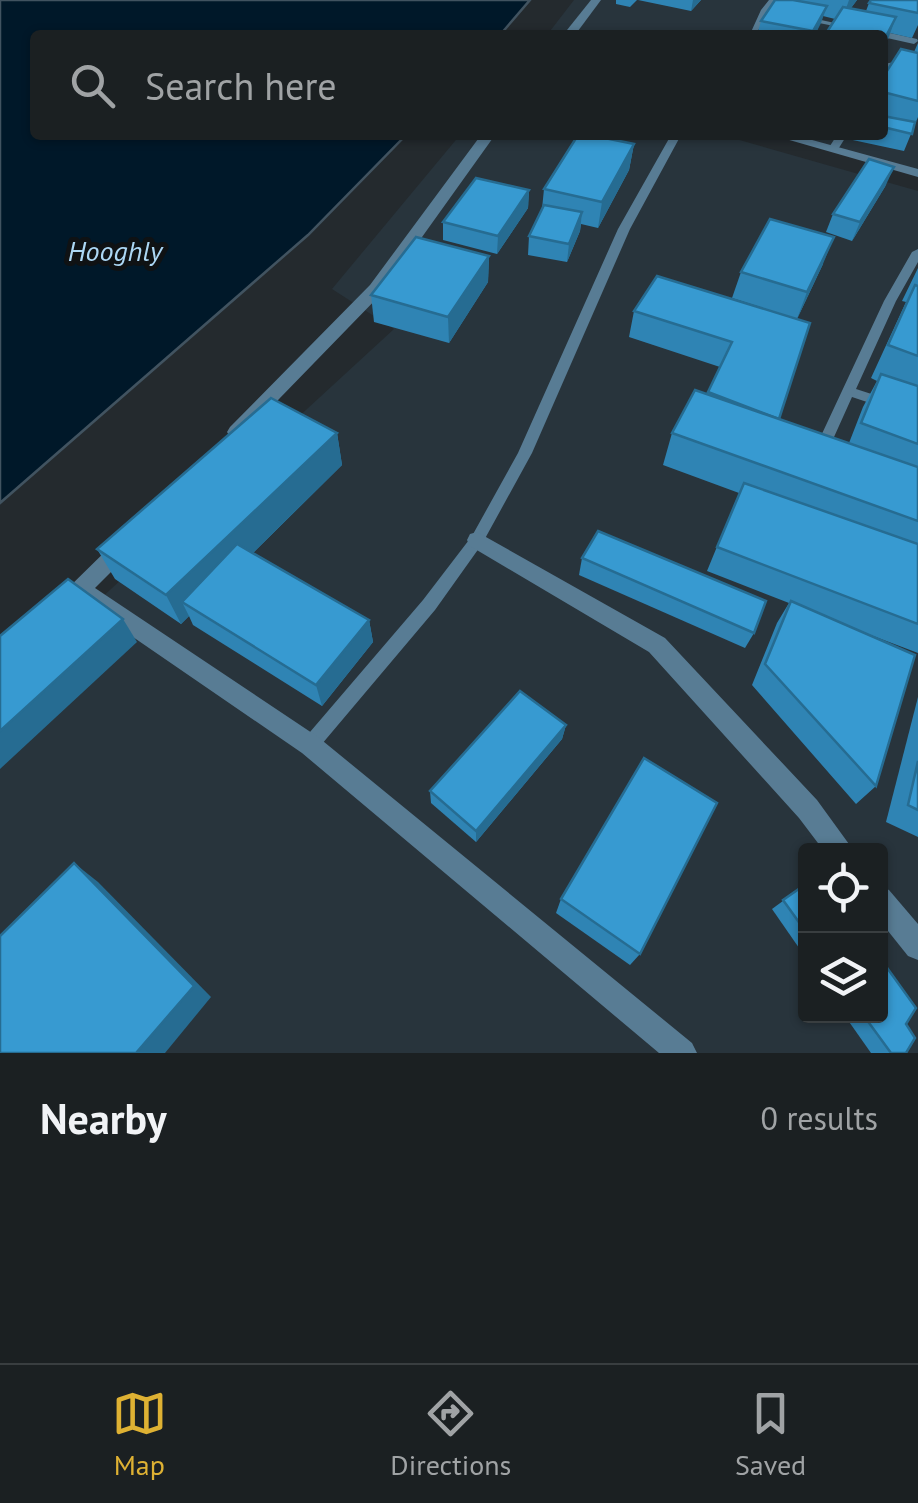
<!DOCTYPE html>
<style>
:root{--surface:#1b2022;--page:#282d2f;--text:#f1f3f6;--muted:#a0a3a5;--line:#393e40;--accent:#deb133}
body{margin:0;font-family:"PT Sans",sans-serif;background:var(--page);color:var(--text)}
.controls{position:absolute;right:30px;bottom:30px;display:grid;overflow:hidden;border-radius:10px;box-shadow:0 2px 8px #0004}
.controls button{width:90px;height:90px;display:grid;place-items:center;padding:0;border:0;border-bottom:2px solid var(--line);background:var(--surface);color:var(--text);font:50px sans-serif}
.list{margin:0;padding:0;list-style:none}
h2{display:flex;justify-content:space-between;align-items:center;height:130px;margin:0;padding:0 40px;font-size:42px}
h2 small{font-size:32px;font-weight:400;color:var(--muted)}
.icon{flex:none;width:55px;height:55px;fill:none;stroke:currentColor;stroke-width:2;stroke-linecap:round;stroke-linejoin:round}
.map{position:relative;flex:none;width:918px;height:1053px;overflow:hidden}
.search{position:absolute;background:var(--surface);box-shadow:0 2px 8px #0004;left:30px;right:30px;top:30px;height:110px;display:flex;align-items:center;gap:25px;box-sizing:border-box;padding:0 35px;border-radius:10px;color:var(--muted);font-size:38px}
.sheet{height:310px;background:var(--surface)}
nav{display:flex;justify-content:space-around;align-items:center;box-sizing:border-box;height:140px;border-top:2px solid var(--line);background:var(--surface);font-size:28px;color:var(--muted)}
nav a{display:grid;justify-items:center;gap:5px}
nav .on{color:var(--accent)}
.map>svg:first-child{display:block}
.built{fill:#28343c;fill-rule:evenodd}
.water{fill:#001829;stroke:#415360;stroke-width:2.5}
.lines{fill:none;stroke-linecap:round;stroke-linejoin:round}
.service{fill:#587c94;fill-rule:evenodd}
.minor{fill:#587c94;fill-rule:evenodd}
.wall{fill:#2f84b4}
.shaded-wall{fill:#266c92}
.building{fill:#379ad1;stroke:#266c92;stroke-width:2.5}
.labels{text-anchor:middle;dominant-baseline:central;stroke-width:10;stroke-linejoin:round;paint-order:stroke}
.far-water-label{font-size:28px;font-style:italic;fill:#acd7f4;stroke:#0f1214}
</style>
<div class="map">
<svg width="918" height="1053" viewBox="0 0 918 1053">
<rect width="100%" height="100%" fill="#242a2e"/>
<!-- built -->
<g class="built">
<path d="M574 0H918V171L794 135H883V35H547Z"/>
<path d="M460 135H722L918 191V1053H0V691L394 329 332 289ZM806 851H880V1016H806Z"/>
</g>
<!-- water -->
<path class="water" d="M0 0H530L500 35H35V135H406L308 235 0 503Z"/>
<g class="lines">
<!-- service -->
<g class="service">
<path d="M769 0H777L771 9 853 27 849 29 769 13 757 32H751L761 10Z"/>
<path d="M872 29 917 39 918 41 914 44 869 34V30Z"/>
<path d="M904 60 907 61V65L890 68 883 74 884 64Z"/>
<path d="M671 135H681L630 229 532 453 482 544 435 610 316 751 310 754 304 751 301 745 304 739 423 600 472 536 518 453 618 229Z"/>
<path d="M837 135H847L837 151H829L828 149Z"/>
<path d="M918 249V262L896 301 856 389 918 409V419L852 397 825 457H815L813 453 884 301 912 252Z"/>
</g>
<!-- minor -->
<g class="minor">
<path d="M591 0H601L575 35H563Z"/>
<path d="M481 135H495L382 293 242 437H230L227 432 230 427 370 285Z"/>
<path d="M772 135H794L918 169V177Z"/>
<path d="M477 532 665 638 817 800 854 851H824L799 818 649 652 470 546 467 540 470 534Z"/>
<path d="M125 537 132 539 135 545 132 551 95 588 318 737 692 1043 697 1053H659L302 753 82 602 71 608 63 605 60 599 63 593 118 539Z"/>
<path d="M880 886 889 890 918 924V960L908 956 880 921Z"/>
</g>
</g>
<!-- wall -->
<g class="wall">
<path d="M616 0H637L630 7 616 4Z"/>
<path d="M638 0H701L691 11Z"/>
<path d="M775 0H857L851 8 866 11 869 3 918 0V25L912 38 890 33 887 42 835 19 823 16 815 35H757L761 21Z"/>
<path d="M918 43V117L904 151 848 139 849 135H883V77L914 52Z"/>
<path d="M634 144 629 170 598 228 581 224 580 231 567 262 528 255 529 236 542 209 544 189Z"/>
<path d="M886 185 852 241 826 232 833 214Z"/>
<path d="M529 190 528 208 497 254 443 240V222Z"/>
<path d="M489 256 488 282 449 343 374 322 371 295Z"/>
<path d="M823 264 797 319 732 298 741 272Z"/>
<path d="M918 268V653L852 628 876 786 856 804 752 685 777 623 789 603 707 571 739 493 663 465 672 433 707 394 720 367 629 337 634 311 810 323 779 419 849 443 863 407 877 381 871 378 906 302 902 301Z"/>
<path d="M337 433 342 465 253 553 369 620 373 642 322 706 193 625 189 616 181 624 115 579 97 549Z"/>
<path d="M582 558 754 633 745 648 579 575Z"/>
<path d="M918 697V837L886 822Z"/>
<path d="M566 725 562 739 476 842 431 803 430 791Z"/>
<path d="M806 884V958L772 909Z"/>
<path d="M561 899 640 954 630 965 556 913Z"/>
<path d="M845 1016H880L906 1024V1053H871Z"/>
</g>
<!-- shaded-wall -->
<g class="shaded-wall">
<path d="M693 0H701L691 11Z"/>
<path d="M849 0H857L842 20Z"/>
<path d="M827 6 821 23 815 35H811Z"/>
<path d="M896 17 887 42 883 49V42Z"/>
<path d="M634 144 629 170 598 228 602 202Z"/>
<path d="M894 167 886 185 852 241 860 222Z"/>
<path d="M529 190 528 208 497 254 498 236Z"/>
<path d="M582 212 580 231 567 262 569 244Z"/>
<path d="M834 237 823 264 797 319 807 292Z"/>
<path d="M489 256 488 282 449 343 448 317Z"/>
<path d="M337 433 342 465 195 610 182 602 189 616 181 624 166 595Z"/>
<path d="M123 619 137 642 0 769V731Z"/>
<path d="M369 620 373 642 322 706 316 685Z"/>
<path d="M566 725 562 739 476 842V831Z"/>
<path d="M74 863 98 882 211 997 165 1053H136Z"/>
</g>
<!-- building -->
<g class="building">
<path d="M775 0H793L827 6 813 31 761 21Z"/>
<path d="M871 0H918V13L869 3Z"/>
<path d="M843 7 896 17 883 42V35H825Z"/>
<path d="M901 49 918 53V101L883 92V77Z"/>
<path d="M883 116 915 122 912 134 883 127Z"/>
<path d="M578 135H590L634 144 602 202 544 189Z"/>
<path d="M869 159 894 167 860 222 833 214Z"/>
<path d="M476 178 529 190 498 236 443 222Z"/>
<path d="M544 205 582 212 569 244 529 236Z"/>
<path d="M770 219 834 237 807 292 741 272Z"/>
<path d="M416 237 489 256 448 317 371 295Z"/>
<path d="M657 276 810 323 779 419 708 392 732 342 634 311Z"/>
<path d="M915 285 918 286V356L888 345Z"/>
<path d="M881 374 918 386V444L861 423Z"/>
<path d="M695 390 918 467V521L672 433Z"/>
<path d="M271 398 337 433 166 595 97 549Z"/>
<path d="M744 483 918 544V624L717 547Z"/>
<path d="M598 531 766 601 754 633 582 558Z"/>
<path d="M237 544 369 620 316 685 182 602Z"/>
<path d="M68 579 123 619 0 731V636Z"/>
<path d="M791 601 915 655 876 786 765 664Z"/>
<path d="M520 691 566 725 476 831 430 791Z"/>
<path d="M644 758 717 803 640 954 561 899Z"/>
<path d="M918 761V810L908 805Z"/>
<path d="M74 863 194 986 136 1053H0V936Z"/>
<path d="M806 884V932L783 900Z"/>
<path d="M880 958 916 1008 906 1024 915 1038 906 1053H891L864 1016H880Z"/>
</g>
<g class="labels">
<!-- far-water labels -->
<g class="far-water-label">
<text x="115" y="250">Hooghly</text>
</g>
</g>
</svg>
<div class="controls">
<button><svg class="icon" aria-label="locate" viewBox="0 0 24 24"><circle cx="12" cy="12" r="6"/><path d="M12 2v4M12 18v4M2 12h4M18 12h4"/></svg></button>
<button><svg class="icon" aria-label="layers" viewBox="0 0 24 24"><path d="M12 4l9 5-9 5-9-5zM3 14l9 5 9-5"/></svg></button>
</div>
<div class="search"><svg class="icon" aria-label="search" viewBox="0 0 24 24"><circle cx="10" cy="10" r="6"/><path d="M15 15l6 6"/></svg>Search here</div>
</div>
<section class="sheet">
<h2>Nearby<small>0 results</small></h2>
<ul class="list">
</ul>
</section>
<nav>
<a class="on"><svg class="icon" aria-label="map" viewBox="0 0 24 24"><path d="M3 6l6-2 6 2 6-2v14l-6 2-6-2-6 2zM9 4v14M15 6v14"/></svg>Map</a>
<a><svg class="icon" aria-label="directions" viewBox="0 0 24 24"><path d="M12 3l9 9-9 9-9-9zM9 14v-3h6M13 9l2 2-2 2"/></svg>Directions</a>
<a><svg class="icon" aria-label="saved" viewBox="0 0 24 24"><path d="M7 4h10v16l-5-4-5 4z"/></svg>Saved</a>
</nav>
